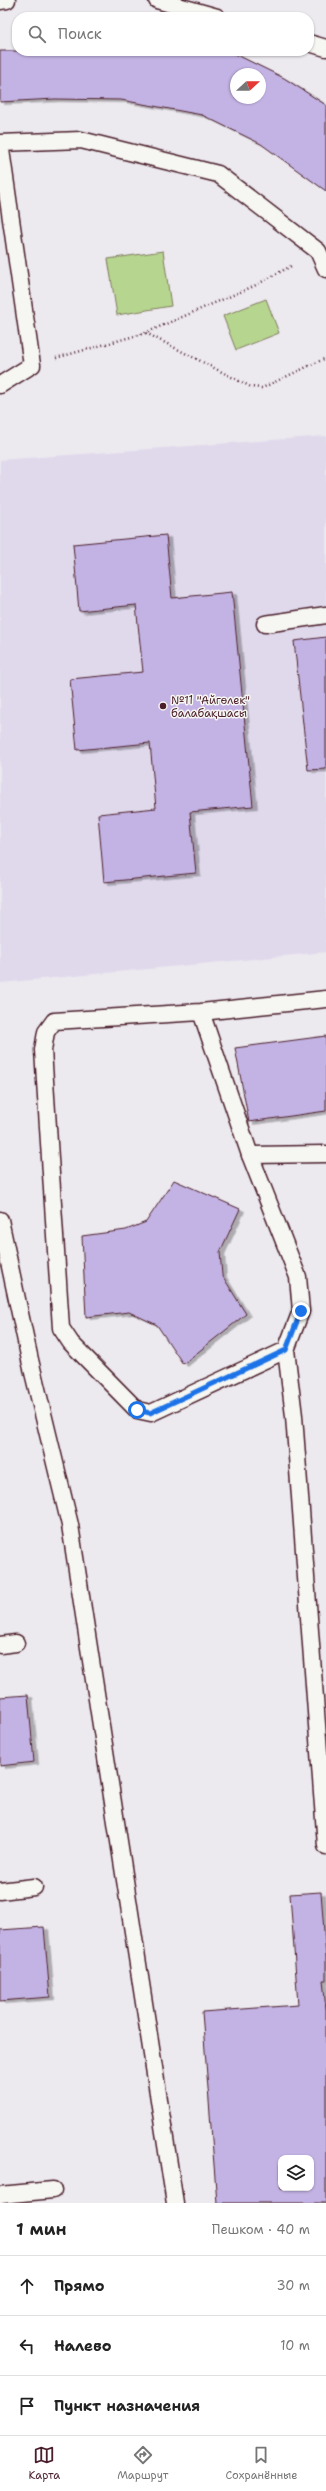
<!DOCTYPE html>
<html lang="ru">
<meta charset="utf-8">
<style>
:root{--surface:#fff;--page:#f6f6f6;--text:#222;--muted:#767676;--line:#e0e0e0;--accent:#4a1f2b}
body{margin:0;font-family:"Shantell Sans",sans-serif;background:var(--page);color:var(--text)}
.controls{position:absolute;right:12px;bottom:12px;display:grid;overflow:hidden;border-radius:8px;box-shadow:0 1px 3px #0004}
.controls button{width:36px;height:36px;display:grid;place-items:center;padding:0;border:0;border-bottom:1px solid var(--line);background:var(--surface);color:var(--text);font:20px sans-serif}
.compass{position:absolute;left:230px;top:68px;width:36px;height:36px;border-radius:50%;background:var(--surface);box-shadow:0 1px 3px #0004;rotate:69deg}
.stop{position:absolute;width:12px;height:12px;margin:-9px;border:3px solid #1a73e8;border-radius:50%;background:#fff}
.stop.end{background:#1a73e8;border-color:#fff;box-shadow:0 1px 4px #0008}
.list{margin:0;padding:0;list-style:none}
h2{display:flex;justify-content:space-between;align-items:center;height:52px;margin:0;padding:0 16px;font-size:17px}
h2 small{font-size:13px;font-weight:400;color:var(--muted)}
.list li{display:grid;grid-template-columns:26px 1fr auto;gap:12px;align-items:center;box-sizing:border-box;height:60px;padding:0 16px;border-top:1px solid var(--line)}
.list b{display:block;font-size:15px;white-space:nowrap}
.list em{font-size:13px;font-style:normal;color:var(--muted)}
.icon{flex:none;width:22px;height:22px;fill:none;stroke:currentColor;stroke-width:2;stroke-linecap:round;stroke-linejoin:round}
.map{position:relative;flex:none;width:326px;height:2203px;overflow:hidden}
.search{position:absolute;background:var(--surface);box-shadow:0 1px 3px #0004;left:12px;right:12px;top:12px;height:44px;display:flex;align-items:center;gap:10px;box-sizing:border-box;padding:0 14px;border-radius:16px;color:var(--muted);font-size:15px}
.sheet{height:232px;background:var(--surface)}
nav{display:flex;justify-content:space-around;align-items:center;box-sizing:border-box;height:56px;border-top:1px solid var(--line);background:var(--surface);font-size:11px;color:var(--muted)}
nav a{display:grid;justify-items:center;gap:2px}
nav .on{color:var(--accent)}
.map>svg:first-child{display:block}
.built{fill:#e0d9ec}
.green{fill:#b6d68f;stroke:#807a5d}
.building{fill:#c3b3e4;stroke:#4a1f2b;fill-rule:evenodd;filter:url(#shadow)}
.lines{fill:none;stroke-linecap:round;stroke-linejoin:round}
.service-casing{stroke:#4a1f2b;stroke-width:19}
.path{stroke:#4a1f2b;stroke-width:2.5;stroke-dasharray:1 3;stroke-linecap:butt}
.service{stroke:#f6f6f2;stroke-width:16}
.route{stroke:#1a73e8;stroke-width:5}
.poi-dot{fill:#4a1f2b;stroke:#f6f6f2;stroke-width:1.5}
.labels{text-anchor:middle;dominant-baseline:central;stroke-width:3;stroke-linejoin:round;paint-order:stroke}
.poi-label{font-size:11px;fill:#4a1f2b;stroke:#f6f6f2;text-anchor:start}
</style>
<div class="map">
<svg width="326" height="2203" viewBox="0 0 326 2203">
<defs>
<filter id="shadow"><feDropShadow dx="4.5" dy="2.5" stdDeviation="0" flood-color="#0004"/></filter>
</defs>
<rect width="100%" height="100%" fill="#ece9ef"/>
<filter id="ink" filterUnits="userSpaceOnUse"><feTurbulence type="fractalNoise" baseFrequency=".025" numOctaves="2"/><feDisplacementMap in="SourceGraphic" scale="8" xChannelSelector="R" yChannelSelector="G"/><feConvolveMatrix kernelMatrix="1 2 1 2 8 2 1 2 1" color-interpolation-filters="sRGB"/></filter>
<g filter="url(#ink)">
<!-- built -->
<path class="built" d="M326 436V952L0 983V460Z"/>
<!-- green -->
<g class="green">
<path d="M163 251 171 306 117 315 108 259Z"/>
<path d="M266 299 279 333 236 350 223 316Z"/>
</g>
<!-- building -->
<g class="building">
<path d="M0 51H229L284 78 326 105V191L261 144 202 115 121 100 55 99 0 102ZM236 74H260V98H236Z"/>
<path d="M166 535 172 598 232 592 253 806 190 812 196 873 104 882 98 814 156 808 150 743 77 750 70 679 143 672 136 605 79 611 73 544Z"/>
<path d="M326 637V769L308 770 294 641Z"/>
<path d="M326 1036V1111L249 1122 235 1048Z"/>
<path d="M174 1180 240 1209 220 1252 222 1275 246 1314 183 1364 157 1325 129 1312 86 1317 82 1236 126 1230 146 1222Z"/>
<path d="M28 1695 34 1762 0 1766V1697Z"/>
<path d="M321 1892 326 1958V1980H323L326 2010V2203H217L202 2012 298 2005 290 1894ZM281 2158H311V2188H281Z"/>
<path d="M44 1927 50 1997 0 2001V1930Z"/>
</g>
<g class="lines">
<defs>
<g id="service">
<path d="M157 0 217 17"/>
<path d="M0 1 7 0"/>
<path d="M309 43 326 48"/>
<path d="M0 385 32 365 0 143 81 140 218 174 318 251 326 269"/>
<path d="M265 624 326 615"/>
<path d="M201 1012 250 1155 298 1277 301 1311 286 1350 151 1413 137 1410 71 1343 61 1328 43 1050 46 1032 54 1021 201 1012 326 999"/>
<path d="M250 1155 326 1154"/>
<path d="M0 1220 30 1360 70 1525 175 2203"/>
<path d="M286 1350 294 1416 326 1846"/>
<path d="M0 1645 16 1643"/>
<path d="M0 1891 34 1887"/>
<path d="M0 2195 53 2190"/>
</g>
</defs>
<!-- service casing -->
<use href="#service" class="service-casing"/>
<!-- path -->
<g class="path">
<path d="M146 333 251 387 262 388 326 358"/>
<path d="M56 358 145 333 254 286 293 265"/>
</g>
<!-- service -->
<use href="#service" class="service"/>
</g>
</g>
<g class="lines" filter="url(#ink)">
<!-- route -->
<path class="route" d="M137 1410 150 1413 286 1350 301 1311"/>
</g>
<!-- markers -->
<circle class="poi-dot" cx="163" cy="706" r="4"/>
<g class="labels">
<!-- poi labels -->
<g class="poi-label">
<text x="171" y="700">№11 "Айгөлек"<tspan x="171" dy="13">балабақшасы</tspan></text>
</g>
</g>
</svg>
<div class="controls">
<button><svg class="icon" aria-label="layers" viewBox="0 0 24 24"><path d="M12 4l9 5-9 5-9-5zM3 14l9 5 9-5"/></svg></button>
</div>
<svg class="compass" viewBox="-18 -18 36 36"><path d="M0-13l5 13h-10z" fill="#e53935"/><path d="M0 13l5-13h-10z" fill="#767676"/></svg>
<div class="stop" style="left:137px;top:1410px"></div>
<div class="stop end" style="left:301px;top:1311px"></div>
<div class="search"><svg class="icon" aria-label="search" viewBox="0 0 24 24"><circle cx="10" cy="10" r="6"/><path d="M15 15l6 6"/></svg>Поиск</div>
</div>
<section class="sheet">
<h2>1 мин<small>Пешком · 40 m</small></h2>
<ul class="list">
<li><svg class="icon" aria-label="ahead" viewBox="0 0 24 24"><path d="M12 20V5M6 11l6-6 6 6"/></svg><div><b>Прямо</b></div><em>30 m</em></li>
<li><svg class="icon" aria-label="left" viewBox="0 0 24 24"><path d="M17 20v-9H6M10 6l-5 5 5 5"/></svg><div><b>Налево</b></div><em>10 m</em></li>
<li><svg class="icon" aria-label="arrive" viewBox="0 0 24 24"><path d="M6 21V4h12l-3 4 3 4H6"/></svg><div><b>Пункт назначения</b></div></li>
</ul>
</section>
<nav>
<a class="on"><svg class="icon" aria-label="map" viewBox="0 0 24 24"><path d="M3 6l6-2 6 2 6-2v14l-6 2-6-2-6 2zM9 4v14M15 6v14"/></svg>Карта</a>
<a><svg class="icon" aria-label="directions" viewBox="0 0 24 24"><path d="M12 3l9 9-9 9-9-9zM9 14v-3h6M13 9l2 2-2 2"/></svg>Маршрут</a>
<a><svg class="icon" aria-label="saved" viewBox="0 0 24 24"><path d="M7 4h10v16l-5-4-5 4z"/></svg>Сохранённые</a>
</nav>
